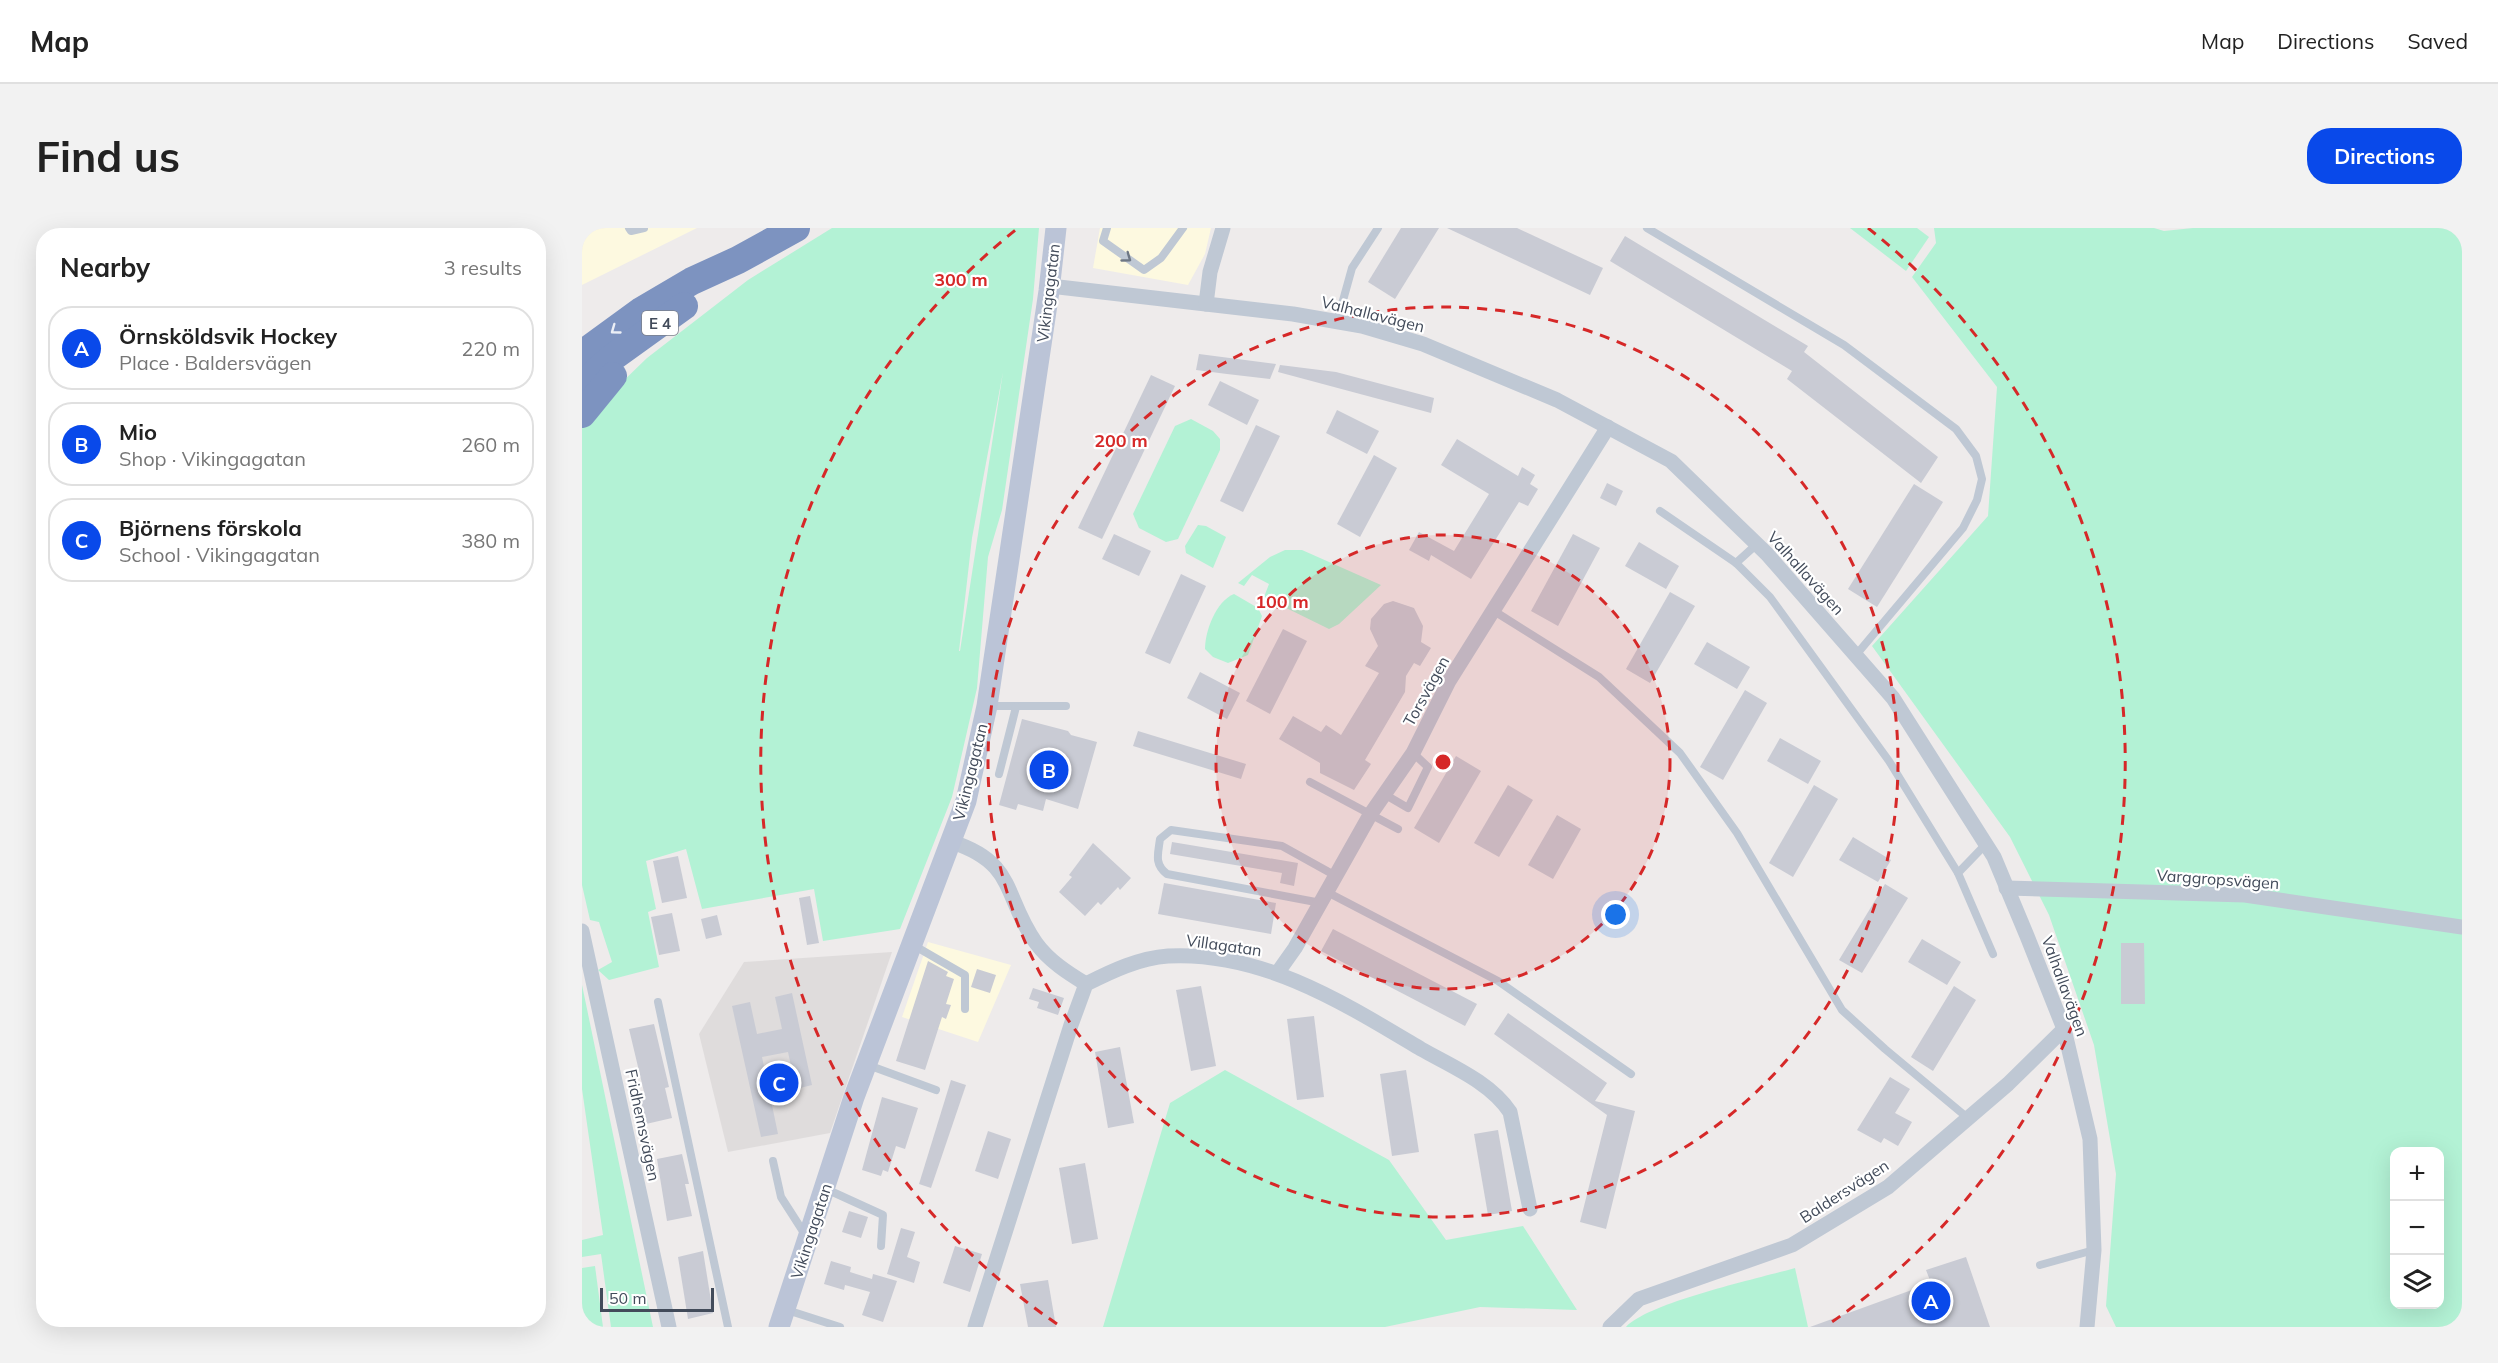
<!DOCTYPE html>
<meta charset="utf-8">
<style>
:root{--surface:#fff;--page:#f2f2f2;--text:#222;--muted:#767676;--line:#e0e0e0;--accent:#0949ea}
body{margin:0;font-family:Mulish,sans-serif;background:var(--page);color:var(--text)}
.controls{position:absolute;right:18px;bottom:18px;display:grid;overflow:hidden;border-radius:12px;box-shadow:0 6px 24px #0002}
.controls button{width:54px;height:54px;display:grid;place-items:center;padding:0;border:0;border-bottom:2px solid var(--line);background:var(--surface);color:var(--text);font:30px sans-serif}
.scale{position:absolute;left:18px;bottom:15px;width:114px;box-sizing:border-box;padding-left:6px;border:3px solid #424b5a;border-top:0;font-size:16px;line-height:21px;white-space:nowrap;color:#424b5a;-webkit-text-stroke:4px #fff;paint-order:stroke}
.you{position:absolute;left:1034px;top:687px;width:21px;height:21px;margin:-15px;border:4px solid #fff;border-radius:50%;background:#1a73e8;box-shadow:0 0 0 9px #1a73e833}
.badge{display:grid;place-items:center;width:39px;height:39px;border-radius:50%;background:var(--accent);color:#fff;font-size:20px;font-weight:700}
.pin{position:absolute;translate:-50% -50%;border:3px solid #fff;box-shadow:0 2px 6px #0006}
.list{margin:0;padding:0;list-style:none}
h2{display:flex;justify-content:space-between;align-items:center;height:78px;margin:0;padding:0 24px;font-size:26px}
h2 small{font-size:20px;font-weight:400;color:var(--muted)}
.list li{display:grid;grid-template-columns:39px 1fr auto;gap:18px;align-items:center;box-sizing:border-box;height:84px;margin:0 12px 12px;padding:0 12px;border:2px solid var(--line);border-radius:24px}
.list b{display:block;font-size:22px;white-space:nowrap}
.list p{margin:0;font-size:20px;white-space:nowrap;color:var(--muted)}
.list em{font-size:20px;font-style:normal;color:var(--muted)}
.icon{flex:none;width:33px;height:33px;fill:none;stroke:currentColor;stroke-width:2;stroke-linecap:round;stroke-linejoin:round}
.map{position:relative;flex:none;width:1880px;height:1099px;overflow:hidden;border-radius:24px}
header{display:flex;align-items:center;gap:36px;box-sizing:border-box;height:84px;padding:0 30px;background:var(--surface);border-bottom:2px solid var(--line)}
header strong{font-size:28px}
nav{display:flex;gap:33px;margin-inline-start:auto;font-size:21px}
.intro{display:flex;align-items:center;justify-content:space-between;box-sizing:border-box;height:144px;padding:0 36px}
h1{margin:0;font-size:42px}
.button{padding:15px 27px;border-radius:24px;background:var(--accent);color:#fff;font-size:21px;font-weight:700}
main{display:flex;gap:36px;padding:0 36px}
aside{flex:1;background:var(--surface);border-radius:24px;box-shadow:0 6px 24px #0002}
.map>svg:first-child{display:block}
.commercial{fill:#fdf9e0}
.education{fill:#dfdcdc}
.green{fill:#b3f2d5;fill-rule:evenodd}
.building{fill:#c9cbd4}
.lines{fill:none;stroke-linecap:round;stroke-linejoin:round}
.lane{stroke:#bfc8d4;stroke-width:8}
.street{stroke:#bfc8d4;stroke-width:15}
.secondary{stroke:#bbc4d7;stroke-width:21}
.highway{stroke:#7d93c0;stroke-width:28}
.oneway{stroke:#6e7785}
.oneway2{stroke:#eceff6}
.ring{fill:none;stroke:#d62828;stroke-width:3;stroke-dasharray:10 8}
.labels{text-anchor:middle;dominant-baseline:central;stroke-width:4.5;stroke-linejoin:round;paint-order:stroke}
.shield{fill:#fff;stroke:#7b818c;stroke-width:1.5}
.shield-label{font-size:15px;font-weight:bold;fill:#424b5a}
.street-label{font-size:16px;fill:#424b5a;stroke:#fff}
.centre{fill:#d62828;stroke:#fff;stroke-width:3}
.ring-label{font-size:18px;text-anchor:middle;font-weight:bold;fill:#d62828;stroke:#fff;stroke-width:4.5;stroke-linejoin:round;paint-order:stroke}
</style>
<header>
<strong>Map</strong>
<nav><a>Map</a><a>Directions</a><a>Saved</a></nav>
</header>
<div class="intro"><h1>Find us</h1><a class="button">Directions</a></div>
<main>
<aside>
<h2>Nearby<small>3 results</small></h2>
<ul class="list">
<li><span class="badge">A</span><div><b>Örnsköldsvik Hockey</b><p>Place · Baldersvägen</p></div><em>220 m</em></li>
<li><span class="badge">B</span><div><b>Mio</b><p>Shop · Vikingagatan</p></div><em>260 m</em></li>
<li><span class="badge">C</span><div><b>Björnens förskola</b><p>School · Vikingagatan</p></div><em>380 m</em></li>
</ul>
</aside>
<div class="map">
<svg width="1880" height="1099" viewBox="0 0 1880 1099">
<rect width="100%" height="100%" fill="#eeebeb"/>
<!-- commercial -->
<g class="commercial">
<path d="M0 0H115L0 57Z"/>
<path d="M518 0H629L623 26 606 57 511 40Z"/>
<path d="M346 714 429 737 396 814 320 789Z"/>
</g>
<!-- education -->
<path class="education" d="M310 724 248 905 146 924 117 806 162 734Z"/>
<!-- green -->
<g class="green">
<path d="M250 0H457L451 71 420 282 406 329 395 460 370 569 318 701 241 713 232 661 120 681 104 621 64 633 74 681 66 684 77 739 27 752 16 742 30 734 17 694 8 692 0 657V193L65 130 166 52ZM421 144 378 423H377L390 310Z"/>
<path d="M1268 0H1335L1347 9 1324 43Z"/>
<path d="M1352 0H1572L1582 3 1611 0H1880V1099H1534L1524 1078 1534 946 1512 817 1467 687 1428 609 1290 418 1406 288 1415 159 1330 49 1354 15ZM1812 924H1858V1076H1812Z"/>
<path d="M609 191 631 203 638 211V222L596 311 584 314 557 300 551 286 593 198Z"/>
<path d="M616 297 624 298 644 309 631 340 604 325 603 318Z"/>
<path d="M703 322H720L799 357 757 396 747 401 682 369 687 356 670 347 662 358 656 355 688 329Z"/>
<path d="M652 366 676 380 680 388 666 427 646 435 631 429 623 421C623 403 634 373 652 366Z"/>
<path d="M0 757 5 781 71 1099H29L19 1026 0 1029V1012L21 1007 0 861Z"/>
<path d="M643 842 807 932 864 1012 941 998 995 1082 898 1079 803 1099H521L588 875Z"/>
<path d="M13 1038 21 1099H0V1040Z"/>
<path d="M1213 1040 1226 1099H1044C1068 1074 1175 1051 1213 1040Z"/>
</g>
<!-- building -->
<g class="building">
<path d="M819 0H857L813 71 786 54Z"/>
<path d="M865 0H935L1021 40 1008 67Z"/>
<path d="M1043 8 1226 118 1222 124 1356 229 1339 255 1205 151 1210 143 1028 33Z"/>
<path d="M617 126 694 136 688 151 645 146 614 142Z"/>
<path d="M698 137 754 144 852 170 849 185 696 144Z"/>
<path d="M569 147 593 158 520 311 496 300Z"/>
<path d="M638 153 677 172 665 197 626 177Z"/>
<path d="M755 182 797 203 785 226 744 205Z"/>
<path d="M674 197 698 208 661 284 638 273Z"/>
<path d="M875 211 936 248 940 239 953 247 948 256 956 261 946 278 937 274 889 351 849 327 847 333 827 322 837 304 872 323 907 266 859 237Z"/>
<path d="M792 227 815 240 778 309 755 296Z"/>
<path d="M1025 255 1041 263 1034 278 1018 270Z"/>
<path d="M1332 256 1361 274 1295 379 1266 361Z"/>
<path d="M532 306 569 323 557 348 520 331Z"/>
<path d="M991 306 1018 320 976 398 949 383Z"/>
<path d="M1057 314 1097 338 1084 361 1043 338Z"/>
<path d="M599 346 624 358 588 436 563 425Z"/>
<path d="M1088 364 1113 378 1068 455 1044 441Z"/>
<path d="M811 373 832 380 841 398 839 414 849 420 838 438 832 435 824 448 823 464 783 532 789 536 772 562 738 545V535L697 511 711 488 739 504 744 497 759 507 797 445 783 438 796 418 788 401 789 391 802 376Z"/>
<path d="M701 401 725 413 688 486 664 473Z"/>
<path d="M1125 414 1168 439 1155 461 1112 436Z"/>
<path d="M618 444 658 465 645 491 605 470Z"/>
<path d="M1163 462 1185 475 1141 552 1118 539Z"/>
<path d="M440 491 486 503 489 507 515 514 496 581 464 571 461 583 436 576 434 582 417 577Z"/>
<path d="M556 503 664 536 659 551 551 518Z"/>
<path d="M1198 510 1239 533 1226 556 1185 533Z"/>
<path d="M874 528 899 543 857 615 832 600Z"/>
<path d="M926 557 951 572 917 629 892 615Z"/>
<path d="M1232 557 1256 571 1211 649 1187 635Z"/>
<path d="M975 587 999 601 971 651 946 637Z"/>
<path d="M1271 609 1309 632 1296 654 1257 632Z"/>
<path d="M590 614 716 635 712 658 698 655 700 645 588 626Z"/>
<path d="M511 615 549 650 538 662 536 659 519 677 516 674 503 688 477 664 490 649 487 647Z"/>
<path d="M96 628 105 670 80 675 71 633Z"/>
<path d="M582 655 694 675 689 706 576 686Z"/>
<path d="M1303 656 1326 670 1280 745 1257 732Z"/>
<path d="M228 668 237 715 225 717 217 670Z"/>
<path d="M90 685 98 723 77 727 69 689Z"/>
<path d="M135 687 140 707 124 711 119 691Z"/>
<path d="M751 701 895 776 883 798 739 723Z"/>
<path d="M1340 711 1379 734 1365 757 1326 734Z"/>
<path d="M1539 715H1562L1563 776H1539Z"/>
<path d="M346 733 366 744 364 748 372 751 364 776 369 777 364 791 360 789 343 842 314 833Z"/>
<path d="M395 741 414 747 408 765 389 759Z"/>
<path d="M619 758 634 838 609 843 594 762Z"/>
<path d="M1372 758 1394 772 1351 843 1329 829Z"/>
<path d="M451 760 482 770 476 787 455 780 457 774 447 771Z"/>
<path d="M210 765 230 857 214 861 206 824 180 829 196 906 179 909 150 778 168 774 175 806 200 801 193 769Z"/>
<path d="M926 785 1025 855 1013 873 1053 883 1024 1001 998 994 1025 887 912 806Z"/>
<path d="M732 788 742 869 715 872 705 791Z"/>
<path d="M72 796 87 859 83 860 90 890 64 896 57 865 62 864 47 801Z"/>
<path d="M538 819 552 895 526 900 513 824Z"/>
<path d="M824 842 837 924 810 928 798 846Z"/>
<path d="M1308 849 1328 861 1313 885 1330 894 1316 918 1302 910 1299 915 1275 902Z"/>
<path d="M369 852 384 857 349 960 337 956Z"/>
<path d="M300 869 336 880 323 921 314 918 306 944 301 942 299 948 280 942Z"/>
<path d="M916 902 930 983 906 987 892 906Z"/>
<path d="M406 903 429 911 416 951 393 943Z"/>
<path d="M100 926 107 956H103L110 988 85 993 75 931Z"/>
<path d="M503 935 516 1011 490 1016 477 940Z"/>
<path d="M267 983 286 989 279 1010 260 1004Z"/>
<path d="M319 1000 333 1004 325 1029 338 1034 332 1055 305 1046Z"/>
<path d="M373 1018 400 1026 388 1064 361 1055Z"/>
<path d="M121 1023 131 1085 106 1091 96 1029Z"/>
<path d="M1384 1029 1408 1099H1228L1349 1055 1344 1042Z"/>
<path d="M249 1033 269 1039 268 1044 290 1051 291 1046 315 1053 301 1094 280 1087 288 1064 263 1057 262 1062 242 1056Z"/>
<path d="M466 1052 474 1099H446L438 1056Z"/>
</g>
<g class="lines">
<!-- lane -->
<g class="lane">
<path d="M47 0 49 3 62 0"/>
<path d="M525 0 521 13 562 42 579 30 601 0"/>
<path d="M1065 0 1262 117 1374 201 1394 228 1400 251 1395 272 1381 300 1274 427"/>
<path d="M755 94 770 40 796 0"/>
<path d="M1078 283 1154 335 1188 369 1307 533 1376 645"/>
<path d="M1154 335 1175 316"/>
<path d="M912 383 1017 449 1098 525 1155 605 1260 782 1303 821 1387 891"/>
<path d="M406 478H484"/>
<path d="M417 546 434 479"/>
<path d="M728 554 816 601"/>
<path d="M802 566 826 580 846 539 831 525"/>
<path d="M1404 616 1376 645 1411 726"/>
<path d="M745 664 916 753 1049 846"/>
<path d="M739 675 585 646C572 636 576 626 578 611L589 602 700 618 754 648"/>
<path d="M331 717 383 747V781"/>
<path d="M76 774 146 1099"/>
<path d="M286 837 354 862"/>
<path d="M191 933 199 969 224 1008"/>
<path d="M244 961 301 987 299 1018"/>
<path d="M1458 1037 1512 1022"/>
<path d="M205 1082 258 1099"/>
</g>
<!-- street -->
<g class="street">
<path d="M468 58 711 86 780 98 841 116 975 172 1089 233 1185 326 1311 470 1412 629 1445 708 1482 801 1508 911 1512 1022 1505 1099"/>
<path d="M624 76 628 44 641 0"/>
<path d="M370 614C435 635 421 669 454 715 467 733 486 745 504 756"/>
<path d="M1424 660 1663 667 1880 699"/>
<path d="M0 703 87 1099"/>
<path d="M696 744 713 720 788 587 831 525 867 453 1026 199"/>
<path d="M393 1099 489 797 504 756C530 743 557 730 586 728 680 723 762 775 839 821 869 838 908 854 928 884L948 981"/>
<path d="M1028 1099 1057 1071 1210 1017 1306 959 1426 856 1482 801"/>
</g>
<!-- secondary -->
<path class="secondary" d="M197 1099 272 869 384 573 405 478 467 63 474 0"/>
<!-- highway -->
<g class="highway">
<path d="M0 126 59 83 110 53 156 32 214 0"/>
<path d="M0 158 27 132 102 78"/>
<path d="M0 186 31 148"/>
</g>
</g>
<!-- one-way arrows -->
<defs><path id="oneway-chevron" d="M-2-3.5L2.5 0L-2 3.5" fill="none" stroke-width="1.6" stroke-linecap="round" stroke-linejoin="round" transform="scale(1.5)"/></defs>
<use class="oneway" href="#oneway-chevron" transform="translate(545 30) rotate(36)"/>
<use class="oneway2" href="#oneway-chevron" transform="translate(33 102) rotate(144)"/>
<!-- distance rings -->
<circle cx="861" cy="534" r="227" fill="#d62828" fill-opacity=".12"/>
<g class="ring">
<circle cx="861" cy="534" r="227"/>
<circle cx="861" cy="534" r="455"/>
<path d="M475 1096A682 682 0 0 1 436 0M1286 0A682 682 0 0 1 1247 1096"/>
</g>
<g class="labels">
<!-- shield labels -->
<rect class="shield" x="60" y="83" width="36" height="24" rx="4.5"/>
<g class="shield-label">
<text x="78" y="95">E 4</text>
</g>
<!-- street labels -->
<g class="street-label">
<text transform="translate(466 65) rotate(-83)">Vikingagatan</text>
<text transform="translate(791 86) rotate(14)">Valhallavägen</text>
<text transform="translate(1224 345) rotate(48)">Valhallavägen</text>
<text transform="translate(844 463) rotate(-61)">Torsvägen</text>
<text transform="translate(388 544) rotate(-76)">Vikingagatan</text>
<text transform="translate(1636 651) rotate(4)">Varggropsvägen</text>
<text transform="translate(642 717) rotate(8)">Villagatan</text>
<text transform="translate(1483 758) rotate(70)">Valhallavägen</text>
<text transform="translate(61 897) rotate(78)">Fridhemsvägen</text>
<text transform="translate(1262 963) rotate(-33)">Baldersvägen</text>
<text transform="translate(229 1003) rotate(-72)">Vikingagatan</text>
</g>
</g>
<circle cx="861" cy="534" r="9" class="centre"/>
<g class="ring-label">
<text x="379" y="58">300 m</text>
<text x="539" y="219">200 m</text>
<text x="700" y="380">100 m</text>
</g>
</svg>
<div class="controls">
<button>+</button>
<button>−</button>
<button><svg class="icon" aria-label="layers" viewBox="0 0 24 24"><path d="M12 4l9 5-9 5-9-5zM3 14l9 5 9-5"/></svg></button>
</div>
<div class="scale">50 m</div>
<div class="you"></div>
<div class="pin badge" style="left:1349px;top:1073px">A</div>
<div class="pin badge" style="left:467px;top:542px">B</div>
<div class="pin badge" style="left:197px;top:855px">C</div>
</div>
</main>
